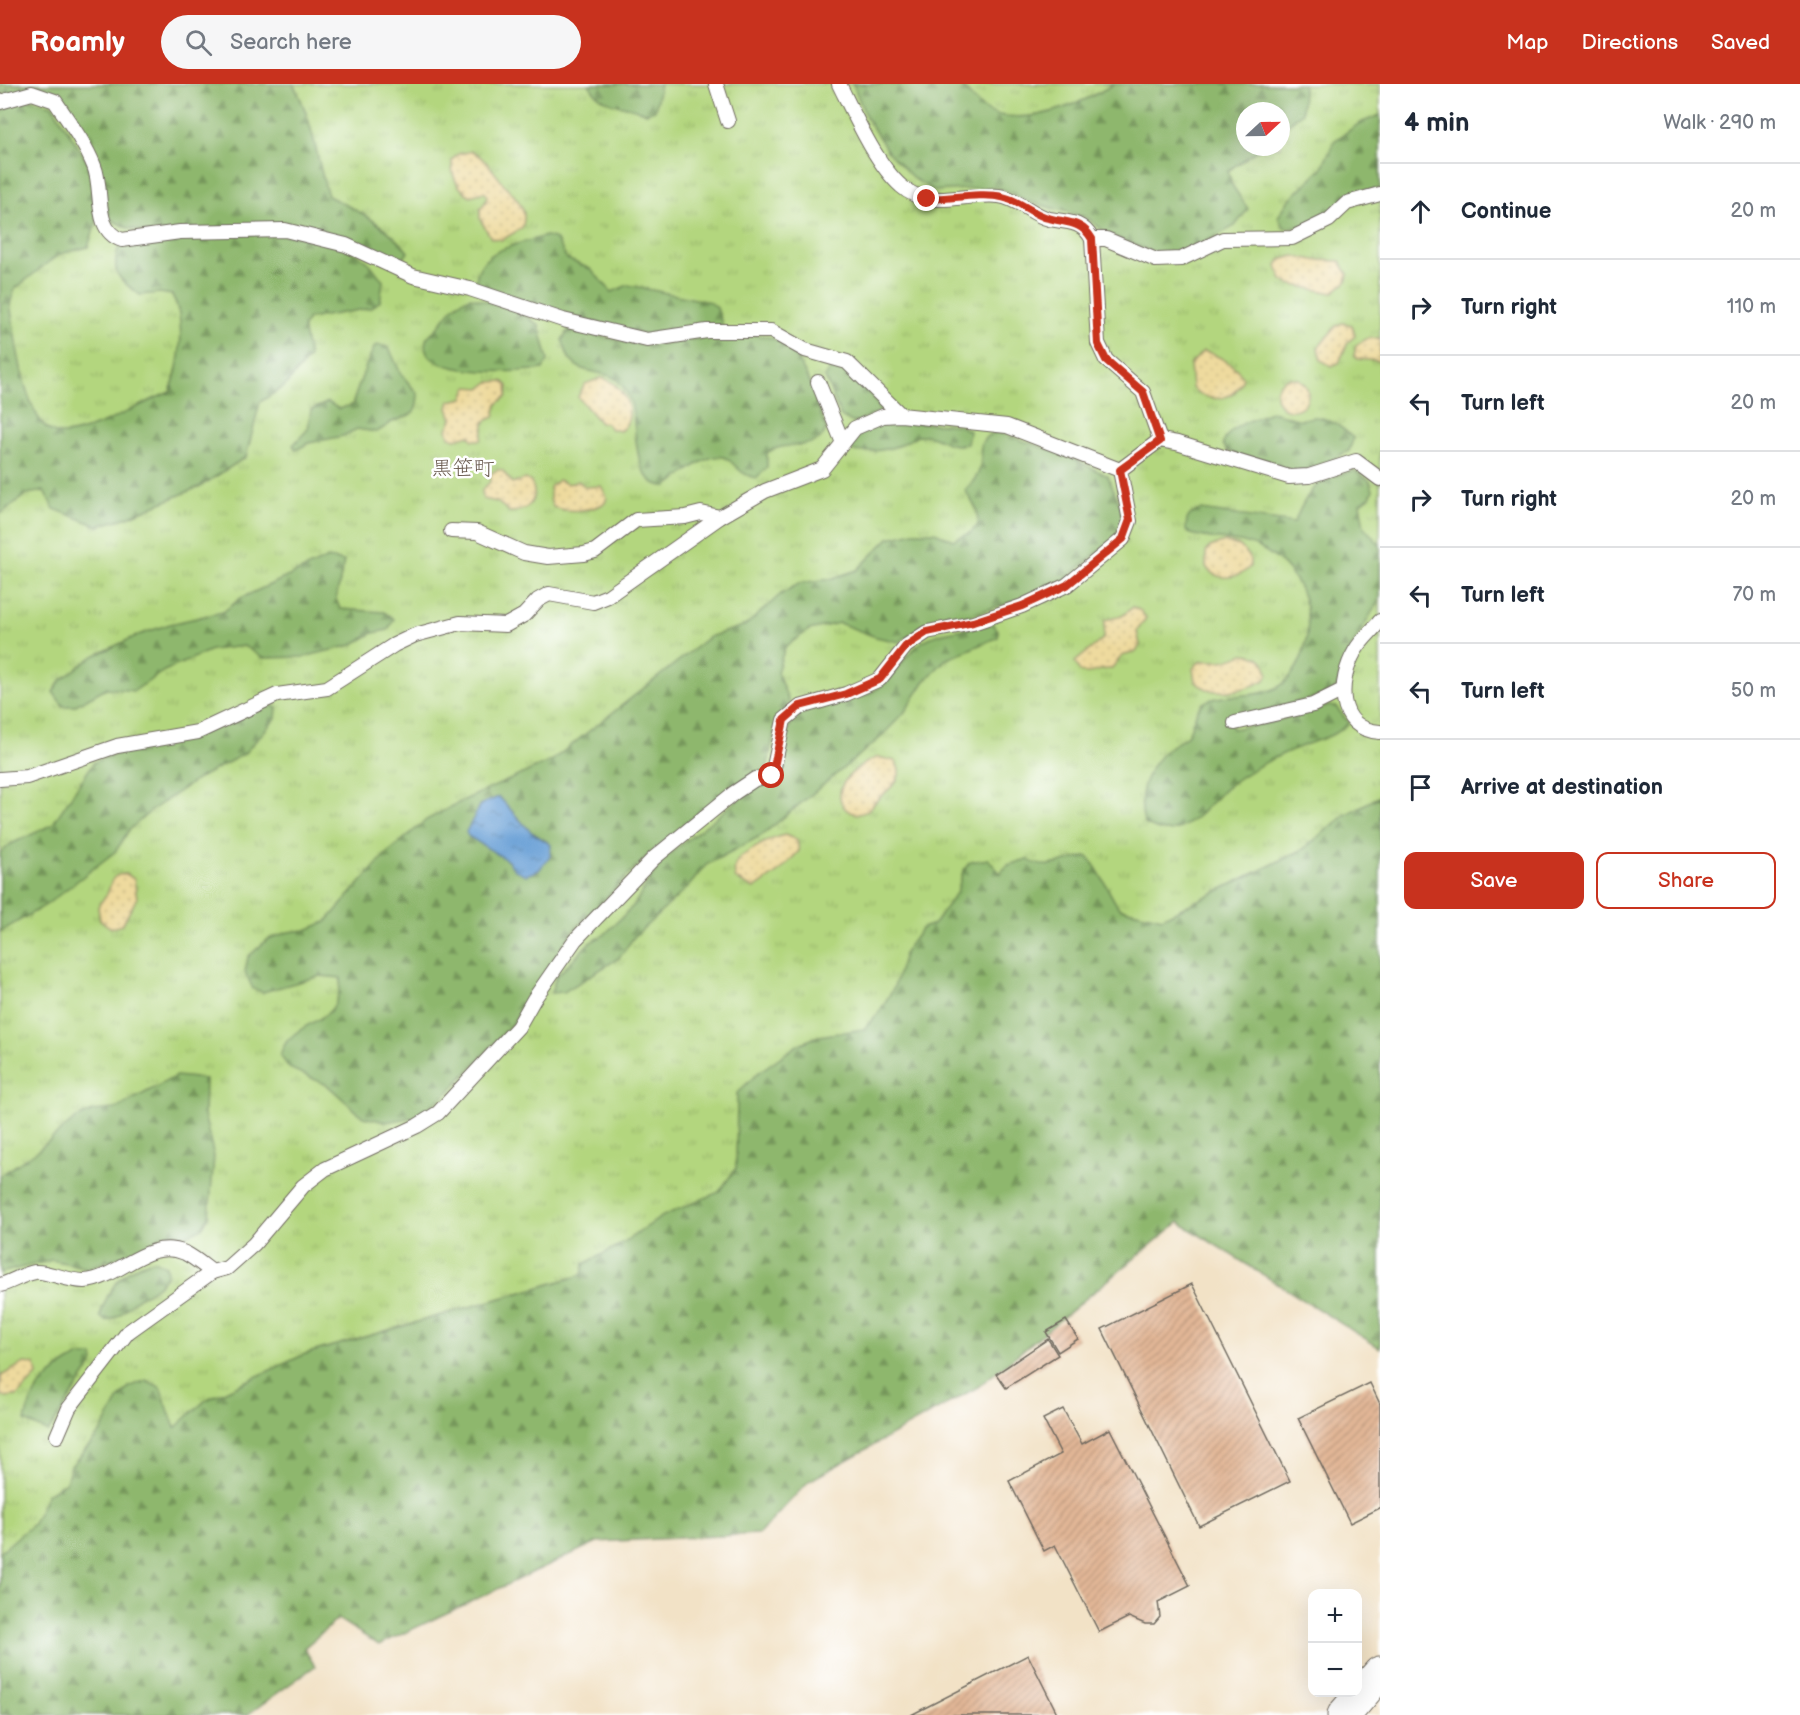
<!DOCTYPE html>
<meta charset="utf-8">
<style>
:root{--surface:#fff;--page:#f6f6f7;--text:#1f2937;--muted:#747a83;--line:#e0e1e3;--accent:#c8321e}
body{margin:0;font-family:"Balsamiq Sans","Klee One",sans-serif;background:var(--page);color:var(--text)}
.controls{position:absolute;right:18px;bottom:18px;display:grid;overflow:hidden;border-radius:12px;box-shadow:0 6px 24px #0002}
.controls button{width:54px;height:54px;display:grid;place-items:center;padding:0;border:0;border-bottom:2px solid var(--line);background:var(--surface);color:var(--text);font:30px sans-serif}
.compass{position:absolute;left:1236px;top:18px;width:54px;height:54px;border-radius:50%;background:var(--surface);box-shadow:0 6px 24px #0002;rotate:68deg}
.stop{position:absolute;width:18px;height:18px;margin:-14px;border:4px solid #c8321e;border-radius:50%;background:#fff}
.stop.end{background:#c8321e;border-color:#fff;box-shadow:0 2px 6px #0008}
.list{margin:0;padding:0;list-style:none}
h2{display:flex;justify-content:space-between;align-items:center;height:78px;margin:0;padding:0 24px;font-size:26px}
h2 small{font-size:20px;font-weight:400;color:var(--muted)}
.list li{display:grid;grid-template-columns:39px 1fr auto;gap:18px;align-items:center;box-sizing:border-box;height:96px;padding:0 24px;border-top:2px solid var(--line)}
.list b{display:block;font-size:22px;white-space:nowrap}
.list em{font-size:20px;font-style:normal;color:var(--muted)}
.actions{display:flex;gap:12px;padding:18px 24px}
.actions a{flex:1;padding:14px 0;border:2px solid var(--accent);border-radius:12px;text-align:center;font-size:21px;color:var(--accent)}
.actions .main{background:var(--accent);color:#fff}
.icon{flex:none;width:33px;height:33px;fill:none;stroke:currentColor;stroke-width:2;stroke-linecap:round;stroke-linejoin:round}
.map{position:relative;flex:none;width:1380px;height:1631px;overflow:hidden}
header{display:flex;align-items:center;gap:36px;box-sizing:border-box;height:84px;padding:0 30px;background:var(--accent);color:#fff}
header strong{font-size:28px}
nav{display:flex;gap:33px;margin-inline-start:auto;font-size:21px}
.search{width:420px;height:54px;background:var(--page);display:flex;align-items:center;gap:15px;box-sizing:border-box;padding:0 21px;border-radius:33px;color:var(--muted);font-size:22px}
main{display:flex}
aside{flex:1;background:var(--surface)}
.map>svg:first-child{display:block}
.grass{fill:url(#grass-tufts);stroke:#6f8054;stroke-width:1.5;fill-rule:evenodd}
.forest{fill:url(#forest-firs);stroke:#5c714c;stroke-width:1.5;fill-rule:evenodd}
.sand{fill:url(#sand-dots);stroke:#8c8264;stroke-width:1.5}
.water{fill:url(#water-ripples);stroke:#496580;stroke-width:1.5}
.building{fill:url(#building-hatch)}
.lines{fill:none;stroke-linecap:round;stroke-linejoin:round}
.service-casing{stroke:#716b61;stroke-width:16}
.tertiary-casing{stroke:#716b61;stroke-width:35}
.service{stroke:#fff;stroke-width:14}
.tertiary{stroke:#fff;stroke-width:33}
.route{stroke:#c8321e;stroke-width:8}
.labels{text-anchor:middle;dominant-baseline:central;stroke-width:5;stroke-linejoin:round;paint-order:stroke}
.quarter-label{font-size:21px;fill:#6b5c51;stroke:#fff}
</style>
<header>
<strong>Roamly</strong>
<div class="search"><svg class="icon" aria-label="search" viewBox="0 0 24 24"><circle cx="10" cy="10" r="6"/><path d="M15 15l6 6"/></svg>Search here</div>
<nav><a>Map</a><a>Directions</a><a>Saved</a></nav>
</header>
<main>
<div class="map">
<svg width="1380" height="1631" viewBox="0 0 1380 1631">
<defs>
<pattern id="grass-tufts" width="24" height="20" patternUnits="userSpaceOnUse" patternTransform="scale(1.5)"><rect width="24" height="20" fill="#b3d67e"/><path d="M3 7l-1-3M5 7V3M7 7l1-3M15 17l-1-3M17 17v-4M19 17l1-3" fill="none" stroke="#9ab86d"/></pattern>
<pattern id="forest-firs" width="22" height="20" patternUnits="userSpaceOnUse" patternTransform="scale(1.5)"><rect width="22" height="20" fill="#8eb76d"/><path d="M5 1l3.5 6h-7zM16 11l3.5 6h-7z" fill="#74955a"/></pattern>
<pattern id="sand-dots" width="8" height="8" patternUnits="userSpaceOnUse" patternTransform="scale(1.5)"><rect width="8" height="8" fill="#eeda9e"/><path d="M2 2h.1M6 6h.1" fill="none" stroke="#cb8" stroke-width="1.8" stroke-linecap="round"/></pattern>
<pattern id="water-ripples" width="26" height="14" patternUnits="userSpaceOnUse" patternTransform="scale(1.5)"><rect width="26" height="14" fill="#679fd5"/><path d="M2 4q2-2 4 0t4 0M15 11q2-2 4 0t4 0" fill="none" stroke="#5582ad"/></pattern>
<pattern id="building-hatch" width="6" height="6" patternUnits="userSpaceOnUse" patternTransform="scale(1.5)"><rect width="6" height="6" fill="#e3b797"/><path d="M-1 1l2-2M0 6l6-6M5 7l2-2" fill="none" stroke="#b8957b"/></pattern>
</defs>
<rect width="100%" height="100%" fill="#fff"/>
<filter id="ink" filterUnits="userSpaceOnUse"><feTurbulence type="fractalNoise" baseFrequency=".0167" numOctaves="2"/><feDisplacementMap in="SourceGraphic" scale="12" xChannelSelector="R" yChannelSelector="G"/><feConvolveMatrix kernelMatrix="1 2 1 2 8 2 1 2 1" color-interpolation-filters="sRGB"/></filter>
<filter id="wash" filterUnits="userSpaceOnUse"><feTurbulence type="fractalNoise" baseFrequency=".008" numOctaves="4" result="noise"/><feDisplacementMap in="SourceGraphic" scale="24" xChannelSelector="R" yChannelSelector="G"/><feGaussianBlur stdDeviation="1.35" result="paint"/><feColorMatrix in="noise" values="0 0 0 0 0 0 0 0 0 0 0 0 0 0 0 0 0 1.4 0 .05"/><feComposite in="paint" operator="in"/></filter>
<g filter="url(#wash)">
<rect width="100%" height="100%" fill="#f2e2c6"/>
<!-- grass -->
<path class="grass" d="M0 0H1380V736L1302 766 1162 834 1119 824 704 1156 305 1270 0 1510ZM1245 27H1281V63H1245Z"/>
<!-- forest -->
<g class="forest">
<path d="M0 0H293C313 34 316 74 328 112 357 126 389 142 408 168L400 180 289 141 149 149 128 144 107 134 103 96 58 14 32 6 0 9Z"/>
<path d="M589 0H660L655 26 646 29C624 19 601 24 589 0Z"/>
<path d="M853 0H960C971 12 982 28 999 31 1038 39 1082 19 1114 0H1303L1302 29 1281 46V27H1245V63H1262L1228 87 1232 101 1248 125 1235 142 1188 167 1176 170 1155 169 1108 150 1086 133 1030 118 998 103 935 107 914 95 888 68 866 33Z"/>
<path d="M31 16 52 21 88 79 97 135 88 163 60 170 46 180 15 205 10 219C15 247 24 354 64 350 100 346 136 321 170 308 180 282 187 236 172 211L160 209 140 211C120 196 111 191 118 165L125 160C184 151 322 135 369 179 374 184 378 191 383 197L380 217 371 224 308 235 303 243 309 273 285 302 260 318 246 373 201 402 128 433 98 442 54 425 44 407 27 410 0 430V28L18 17Z"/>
<path d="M1380 31V104L1351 111 1326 131 1304 141 1285 144 1278 133 1288 117 1322 84 1334 57 1360 39Z"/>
<path d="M546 152 556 155 567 175 590 185 612 208 628 201 710 218 717 224 723 242 645 250 564 231 476 201C475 165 519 160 546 152Z"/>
<path d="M471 213 516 226 539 241 548 276 543 285C523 288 415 295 426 256 428 250 434 248 438 243 449 229 453 219 471 213Z"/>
<path d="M569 245C591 249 629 262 650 261 684 260 758 237 786 262 807 281 816 319 826 344 820 370 784 355 767 369V384L756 394C742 391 739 385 729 376 713 362 681 393 667 402 629 402 639 339 630 316 615 275 586 299 569 274 566 269 565 262 562 256Z"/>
<path d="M380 261 389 264 401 290 418 310C417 334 411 330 392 338 387 341 382 346 376 348L357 345 343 352 309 359 296 366 293 361 308 345 311 326 328 318 339 325 352 321C359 301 365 281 375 262Z"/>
<path d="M833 281C854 283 872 310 881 327L853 339 841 332 825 293Z"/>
<path d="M1270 328C1281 329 1287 333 1297 335 1304 337 1310 332 1316 333 1329 334 1346 345 1353 355L1349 367C1332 375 1314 387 1295 387 1273 388 1247 374 1226 366L1223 360C1229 341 1253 336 1270 328Z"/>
<path d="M886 337 959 341 969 347 967 360C946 365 940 351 924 351 914 352 910 356 902 360 891 366 865 369 852 367L851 357 865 346Z"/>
<path d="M997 348 1066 371 1108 392 1121 424 1122 437 1115 454 1053 505 967 532 934 538 919 544 899 558 876 553 839 539 809 546 785 563 777 588 789 618 776 640 767 684 735 701 648 771 570 850 514 937 448 1009 415 1033 386 1038 363 1033 327 1001 289 984 280 971C282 966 285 958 289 955 315 929 337 942 341 894L320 892 263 908 253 905 245 888 248 873 268 855 288 848 306 846 326 838 384 772 426 736 462 717 551 677 709 553 746 541 781 510 800 499 830 495 857 486 889 454 914 448H935L953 456 970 449 978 441 977 426 965 406C970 401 977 394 979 387 985 369 972 356 997 348ZM499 713 530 747 548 758 515 786 507 776 467 748 481 720Z"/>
<path d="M1355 387 1369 396 1373 406 1370 413 1360 419 1364 443 1380 461V514L1350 566 1336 604 1328 610 1230 636 1232 645 1268 639 1329 622 1336 623 1349 639C1333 654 1318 655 1300 663 1280 670 1252 685 1235 697 1213 711 1198 742 1170 747 1160 748 1152 744 1144 739 1137 710 1145 683 1170 663 1175 659 1184 656 1188 650 1195 639 1194 621 1209 616 1228 609 1259 615 1280 602 1292 594 1301 578 1304 565 1316 522 1297 483 1258 463 1242 455 1210 456 1191 450L1186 446C1186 433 1188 430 1201 426L1294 439C1308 405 1317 394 1355 387Z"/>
<path d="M328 474 344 477 336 515 340 525 384 528 394 535 388 546 373 549 352 561 303 573 262 574 244 562 211 566 164 587 134 607 106 604 74 622H63L53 608 61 596 94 572 138 551 170 540 223 528 241 514Z"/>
<path d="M992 539 998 546V553L945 576 924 598 904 629 879 655 762 751 706 781 688 803 634 853 619 874 564 908 551 909 556 893 589 859 604 851 634 821 662 776 757 701 767 700C775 679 781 650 797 633 808 623 852 618 870 609 893 598 902 572 922 558 939 546 971 546 992 539Z"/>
<path d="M269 621 277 624 276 634 244 670 199 694 152 726 129 746 116 767 46 821 0 848V769L11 760 52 741 94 678 116 670 152 662Z"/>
<path d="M1380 712V1264L1179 1138 978 1303 809 1397 759 1450 597 1458 379 1561 338 1535 304 1564 315 1582 247 1631H0V1468L33 1440 47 1410 66 1398 71 1382 100 1349 120 1313 129 1303 146 1296 160 1303 175 1344 206 1316 305 1270 582 1191 584 1180 618 1162 663 1132 719 1108 736 1084 737 1009 759 988 799 960 819 952 864 945 880 927 894 903 905 867 922 844 934 840 957 808 963 787 970 778 988 775 1000 789 1008 781 1027 775C1048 790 1066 773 1088 773 1102 788 1107 807 1119 824L1162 834 1302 766 1345 731Z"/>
<path d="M176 992 205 995 204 1031 214 1072 209 1132 202 1144 188 1151 163 1150 145 1164 87 1184 52 1176 0 1189V1092L37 1067 75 1035 93 1027 115 1025Z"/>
<path d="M155 1176 166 1182 167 1190C156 1208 146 1207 133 1218 122 1228 120 1234 105 1237L100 1232C108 1203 125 1182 155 1176Z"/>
<path d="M80 1272H93L94 1278 48 1348 25 1337C31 1304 51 1287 80 1272Z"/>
</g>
<!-- sand -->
<g class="sand">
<path d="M472 67C487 76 492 86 503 99 514 112 530 124 522 144L502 156 491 154 480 135V125L486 117 487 111 484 108 470 112C457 104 451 91 452 76L458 70Z"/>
<path d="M1294 172 1314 176 1340 177 1348 190 1346 198 1332 209 1289 200 1282 196 1277 182 1280 176Z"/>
<path d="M1342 239 1352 241 1355 252 1348 258 1339 279 1331 282 1321 276 1318 264 1336 242Z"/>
<path d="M1368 254H1380V277L1358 275 1354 272 1356 261Z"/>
<path d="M1203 267C1216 270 1238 282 1243 294 1235 318 1209 320 1192 304L1190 281Z"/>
<path d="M601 294C622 297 641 332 620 347L611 345 606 339H600L578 313 585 300Z"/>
<circle cx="1292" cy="310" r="16"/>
<path d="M503 297 508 302 507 312 497 320 494 333 485 337 481 356H473L469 351 456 355 449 353 447 345 452 335 448 324 450 317 463 314 468 303 481 304 489 298Z"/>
<path d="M498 386H502L512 399 526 395 531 398C540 415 528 428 510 428L497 418 483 415 482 406 490 398 491 389Z"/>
<path d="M558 396 568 400 579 397 585 403 601 402 607 413 605 419C591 427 568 429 553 423L550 415V403Z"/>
<path d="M1225 458 1240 462 1250 473V483C1238 495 1216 498 1206 483V467L1210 463Z"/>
<path d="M1133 523 1141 527 1146 534 1137 547 1140 561 1136 568 1122 572 1111 585C1099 584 1091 592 1080 588L1075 578 1104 554 1105 536 1122 532Z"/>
<path d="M1244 570C1259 571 1265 575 1268 590L1265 596C1246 606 1211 615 1195 597L1193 585C1200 573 1209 578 1220 577 1227 577 1237 572 1244 570Z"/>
<path d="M878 673 895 677C907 694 891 703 879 714 872 721 868 730 857 730 851 730 844 725 842 720 832 698 861 680 878 673Z"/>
<path d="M785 751 797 756 799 767 781 786 754 805 736 795C734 789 733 782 738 776 746 767 774 753 785 751Z"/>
<path d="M126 790 134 795 137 814 122 841 111 844 100 836 98 823C100 817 104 816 107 810 112 799 110 790 126 790Z"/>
<path d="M24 1279 35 1280 37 1292 17 1312 3 1313 0 1311 1 1292Z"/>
</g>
<!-- water -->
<path class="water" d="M499 713 530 747 551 761 550 772 539 786 526 791 515 786 507 776 468 752 466 748 481 720Z"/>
<g id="blocks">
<!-- building -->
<g class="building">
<path d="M1192 1200 1290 1397 1199 1442 1102 1245Z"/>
<path d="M1066 1236 1078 1255 1058 1268 1046 1248Z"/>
<path d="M1048 1255 1058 1271 1006 1304 996 1290Z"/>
<path d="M1370 1299 1380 1320V1424L1350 1439 1298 1334Z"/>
<path d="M1063 1325 1082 1360 1110 1345 1190 1502 1158 1518 1160 1533 1154 1540H1145L1129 1533 1099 1548 1055 1461 1044 1467 1009 1397 1061 1370 1043 1335Z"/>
<path d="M1028 1571 1058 1631H911Z"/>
</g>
</g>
</g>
<g filter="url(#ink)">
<use href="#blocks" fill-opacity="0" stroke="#716b61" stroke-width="1.5"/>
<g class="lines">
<defs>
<g id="service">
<path d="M716 0 728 37"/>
<path d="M839 0C854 30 876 80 901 102 928 127 967 108 999 112 1018 114 1032 131 1049 135 1067 138 1083 137 1092 155L1098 259 1106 276 1143 308 1160 356"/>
<path d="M0 18 32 9 55 17C69 38 85 59 94 82 104 105 92 146 122 156L180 148 285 146 346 161 413 192 470 205 563 236 647 256 707 247H771L805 266 847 278 901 331"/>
<path d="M1092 155H1106L1156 176 1181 175 1223 155 1292 154 1329 136 1347 119 1380 110"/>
<path d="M818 298 843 359"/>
<path d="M451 447 477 448 524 469 548 473 584 470 595 467 636 436 685 433 701 429 720 433"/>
<path d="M1380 537C1372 547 1361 556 1355 567 1338 596 1335 645 1380 648"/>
<path d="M1235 639 1313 621 1343 606"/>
<path d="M0 695 27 693 117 662 198 648 277 611 327 604 394 561 415 551 460 539 506 541 524 531 538 516 549 510 593 518 608 512 720 433 765 407 822 385 855 344 883 332 901 331 1007 342 1120 386"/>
<path d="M0 1201C12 1198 23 1190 35 1188 45 1186 69 1198 85 1197 120 1194 147 1153 185 1169 195 1174 204 1182 212 1188L227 1184 254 1160 303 1102 325 1085 417 1042 438 1029 518 943 534 915 575 856 654 774 734 709 755 695 772 692 784 636 800 623 846 610 880 595 906 562 927 548 973 539 1022 522 1067 501 1123 455 1130 437 1120 386 1160 356 1177 359 1289 393 1309 392 1356 377 1380 395"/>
<path d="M57 1352 69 1324 128 1248 212 1188"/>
</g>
<path id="tertiary" d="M1344 1631 1380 1589"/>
</defs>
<!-- service casing -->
<use href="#service" class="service-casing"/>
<!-- tertiary casing -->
<use href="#tertiary" class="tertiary-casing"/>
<!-- service -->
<use href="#service" class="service"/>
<!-- tertiary -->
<use href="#tertiary" class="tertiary"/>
</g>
</g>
<g class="lines" filter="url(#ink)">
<!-- route -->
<path class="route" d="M772 692 784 636 800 622 846 610 880 595 906 562 927 548 973 538 1022 522 1067 501 1123 455 1130 436 1120 386 1160 357 1143 308 1106 276 1098 260 1092 155C1082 137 1067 139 1048 134 1032 130 1019 116 1002 113 982 108 948 115 927 115"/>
</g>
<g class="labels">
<!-- quarter labels -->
<g class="quarter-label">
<text x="463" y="384">黒笹町</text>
</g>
</g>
</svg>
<div class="controls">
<button>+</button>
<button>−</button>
</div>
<svg class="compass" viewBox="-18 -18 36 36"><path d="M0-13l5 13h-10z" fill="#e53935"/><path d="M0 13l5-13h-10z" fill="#747a83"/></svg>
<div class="stop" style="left:772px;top:692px"></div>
<div class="stop end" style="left:927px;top:115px"></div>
</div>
<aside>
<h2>4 min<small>Walk · 290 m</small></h2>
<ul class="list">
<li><svg class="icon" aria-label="ahead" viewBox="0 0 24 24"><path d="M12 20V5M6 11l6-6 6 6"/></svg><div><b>Continue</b></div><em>20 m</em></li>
<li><svg class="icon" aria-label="right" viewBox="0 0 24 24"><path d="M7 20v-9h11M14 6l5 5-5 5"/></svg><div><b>Turn right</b></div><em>110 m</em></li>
<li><svg class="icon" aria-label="left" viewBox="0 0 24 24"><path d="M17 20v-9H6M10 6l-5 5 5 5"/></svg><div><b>Turn left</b></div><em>20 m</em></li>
<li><svg class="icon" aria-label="right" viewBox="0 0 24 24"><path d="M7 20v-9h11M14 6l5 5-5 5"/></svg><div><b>Turn right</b></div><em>20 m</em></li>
<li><svg class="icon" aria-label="left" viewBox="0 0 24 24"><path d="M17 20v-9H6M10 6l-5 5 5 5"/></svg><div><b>Turn left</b></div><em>70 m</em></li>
<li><svg class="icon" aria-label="left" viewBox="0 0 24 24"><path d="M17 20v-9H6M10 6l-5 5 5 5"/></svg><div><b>Turn left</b></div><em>50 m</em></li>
<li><svg class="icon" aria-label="arrive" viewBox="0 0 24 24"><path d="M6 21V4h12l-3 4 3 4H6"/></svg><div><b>Arrive at destination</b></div></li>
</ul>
<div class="actions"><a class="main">Save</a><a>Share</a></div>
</aside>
</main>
